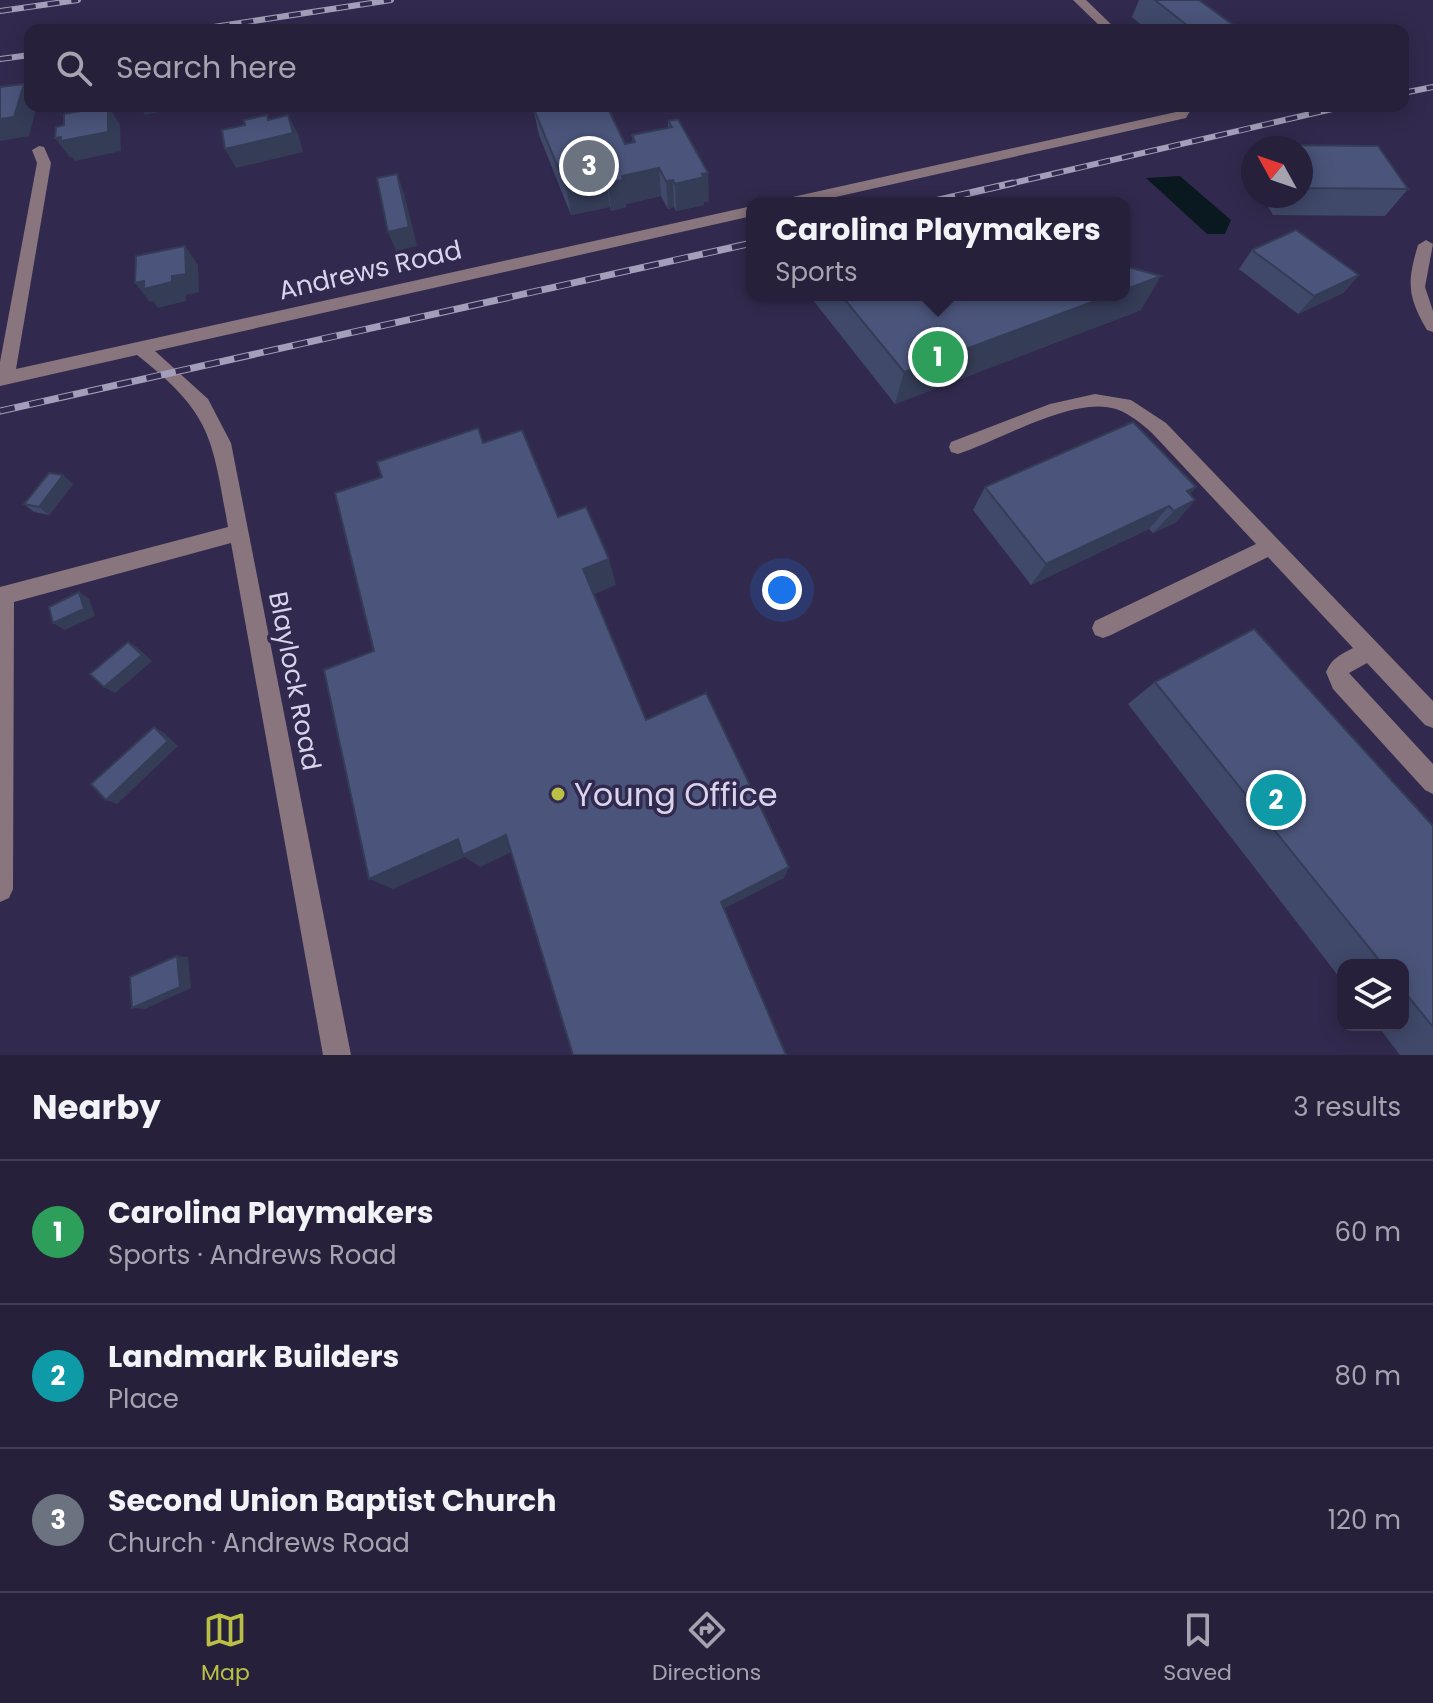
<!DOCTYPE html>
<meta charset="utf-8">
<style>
:root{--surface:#26203a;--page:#322d45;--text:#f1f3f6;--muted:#a4a3af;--line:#423e54;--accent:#bac045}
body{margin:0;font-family:Poppins,sans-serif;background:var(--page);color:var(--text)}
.controls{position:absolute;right:24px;bottom:24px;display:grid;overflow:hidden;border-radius:16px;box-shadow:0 4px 20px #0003}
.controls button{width:72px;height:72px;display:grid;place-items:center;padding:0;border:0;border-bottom:2px solid var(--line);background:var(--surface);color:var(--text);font:40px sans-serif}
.compass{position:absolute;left:1241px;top:136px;width:72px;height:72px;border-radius:50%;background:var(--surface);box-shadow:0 4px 20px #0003;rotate:310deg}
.you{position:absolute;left:782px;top:590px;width:28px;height:28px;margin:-20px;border:6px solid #fff;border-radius:50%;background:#1a73e8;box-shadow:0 0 0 12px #1a73e833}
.badge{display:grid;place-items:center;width:52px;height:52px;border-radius:50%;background:var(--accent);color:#fff;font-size:26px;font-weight:700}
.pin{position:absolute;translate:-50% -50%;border:4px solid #fff;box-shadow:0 2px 8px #0006}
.popup{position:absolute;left:746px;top:197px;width:384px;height:104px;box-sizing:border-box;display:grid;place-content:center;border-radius:16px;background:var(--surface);filter:drop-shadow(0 2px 6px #0005);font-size:26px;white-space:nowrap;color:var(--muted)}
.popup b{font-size:30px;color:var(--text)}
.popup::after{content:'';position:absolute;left:50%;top:100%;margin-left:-16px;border:16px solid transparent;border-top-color:var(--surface)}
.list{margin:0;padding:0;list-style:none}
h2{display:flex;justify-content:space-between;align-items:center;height:104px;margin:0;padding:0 32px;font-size:34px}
h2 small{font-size:26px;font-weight:400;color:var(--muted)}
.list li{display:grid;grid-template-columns:52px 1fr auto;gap:24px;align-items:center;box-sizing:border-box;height:144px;padding:0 32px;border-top:2px solid var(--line)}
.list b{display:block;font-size:30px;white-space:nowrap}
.list p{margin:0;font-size:26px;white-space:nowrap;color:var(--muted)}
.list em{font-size:26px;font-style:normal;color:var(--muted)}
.icon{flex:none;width:44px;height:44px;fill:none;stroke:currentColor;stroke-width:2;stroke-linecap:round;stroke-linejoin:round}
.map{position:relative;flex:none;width:1433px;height:1055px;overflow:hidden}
.search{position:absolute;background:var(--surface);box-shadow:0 4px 20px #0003;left:24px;right:24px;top:24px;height:88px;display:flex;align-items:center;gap:20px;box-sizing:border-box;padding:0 28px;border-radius:16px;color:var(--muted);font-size:30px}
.sheet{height:536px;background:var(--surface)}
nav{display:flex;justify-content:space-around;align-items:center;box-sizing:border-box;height:112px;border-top:2px solid var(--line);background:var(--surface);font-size:22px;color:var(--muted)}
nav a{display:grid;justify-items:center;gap:4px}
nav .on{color:var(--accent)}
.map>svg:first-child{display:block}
.water{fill:#0a1820}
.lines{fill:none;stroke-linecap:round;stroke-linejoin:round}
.minor{fill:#89757d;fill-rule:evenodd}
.rail-far1-casing{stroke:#a39fba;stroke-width:6}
.rail-casing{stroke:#a39fba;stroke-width:7}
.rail-far1{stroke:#322a4e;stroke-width:4;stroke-dasharray:12;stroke-linecap:butt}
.rail{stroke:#322a4e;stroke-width:5;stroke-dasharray:15;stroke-linecap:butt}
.wall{fill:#40496a}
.shaded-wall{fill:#343c56}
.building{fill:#4b557b;stroke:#343c56;stroke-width:2}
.poi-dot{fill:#bac045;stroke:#322a4e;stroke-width:3}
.labels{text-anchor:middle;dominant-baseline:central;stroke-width:7;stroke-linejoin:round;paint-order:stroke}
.street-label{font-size:26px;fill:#d7d4eb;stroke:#322a4e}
.near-poi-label{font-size:32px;fill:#d7d4eb;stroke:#322a4e;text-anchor:start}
</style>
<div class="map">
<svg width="1433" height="1055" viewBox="0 0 1433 1055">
<rect width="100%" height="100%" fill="#322a4e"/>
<!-- water -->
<path class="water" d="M1180 176 1231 220 1225 234H1207L1146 178Z"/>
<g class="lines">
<!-- minor -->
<g class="minor">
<path d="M1073 0H1086L1117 30H1104Z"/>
<path d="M1179 106H1193L1186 118 809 203H781L788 198 1176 112Z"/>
<path d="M39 146 44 147 51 163 16 369 752 206V216L155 351 208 399 231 443 351 1055H323L231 543 14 602 13 889 9 898 0 902V587L228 527C212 437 212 414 137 355L0 386V362L37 163 32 150Z"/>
<path d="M1426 240 1433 244 1425 287 1433 311V332L1427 330C1407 296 1407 282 1418 245Z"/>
<path d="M1095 394 1131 400 1166 423 1433 701V728L1425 725 1367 663 1349 673 1433 764V794L1425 790 1333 689 1326 672C1332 658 1340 655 1353 648L1268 557 1111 635 1103 638 1095 635 1092 628 1095 621 1256 544 1152 433C1142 424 1130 414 1116 409 1074 395 999 441 958 454L951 452 949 447 951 442 1050 404Z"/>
</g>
<defs>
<g id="rail-far1">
<path d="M0 11 78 0"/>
<path d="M194 30 391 0"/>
<path d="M0 59 30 55"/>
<path d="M1403 93 1433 87"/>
<path d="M1005 185 1345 106"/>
</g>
<g id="rail">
<path d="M926 203 1013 183"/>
<path d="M0 411 752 243"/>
</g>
</defs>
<!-- rail-far1 casing -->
<use href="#rail-far1" class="rail-far1-casing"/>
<!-- rail casing -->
<use href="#rail" class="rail-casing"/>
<!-- rail-far1 -->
<use href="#rail-far1" class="rail-far1"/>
<!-- rail -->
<use href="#rail" class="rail"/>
</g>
<!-- wall -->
<g class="wall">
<path d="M1139 0H1199L1240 30H1147L1132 17Z"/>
<path d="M533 107 625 144 633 143 632 135 668 128V121L709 201 704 202V205L676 211 674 207 668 209 661 196 626 204V207L611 211 610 207 571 215 539 135Z"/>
<path d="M1267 145 1378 146 1408 189 1385 216 1273 215 1262 196H1301V148H1265Z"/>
<path d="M1253 167V179L1249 172Z"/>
<path d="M1252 250 1359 275 1343 293 1298 314 1239 269Z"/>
<path d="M809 295H1124L1141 310 895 404Z"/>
<path d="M73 484 49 515 34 512 24 504Z"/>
<path d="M985 487H1196L1190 494 1195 500 1175 523 1153 533 1149 529 1031 585 973 510Z"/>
<path d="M1155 682 1433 826V1055H1400L1377 1025H1403V965H1343V982L1128 704Z"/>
</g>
<!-- shaded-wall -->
<g class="shaded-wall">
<path d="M24 84 30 92V106H37L29 136 0 141V119Z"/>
<path d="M108 106 120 125 121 151 75 161 72 157H70L55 138 61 137Z"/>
<path d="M139 106H188L145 115Z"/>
<path d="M267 115 276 134 288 115 298 134 303 152 236 168 225 149 268 120Z"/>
<path d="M659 168 661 196 626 204V207L611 211 608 183 622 176Z"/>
<path d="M708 173 709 201 704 202V205L676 211 675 184Z"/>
<path d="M397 174 404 193 417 246 396 251 388 232Z"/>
<path d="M606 179 610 207 571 215 566 187Z"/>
<path d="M673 180 674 207 668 209 666 181Z"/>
<path d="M185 246 198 265 199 292 186 295V301L158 308 153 301 150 302 135 283 172 276Z"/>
<path d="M1359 275 1343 293 1298 314 1314 296Z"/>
<path d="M1161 276 1141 310 895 404 904 372 1111 295H1124V290Z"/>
<path d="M63 475 73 484 49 515 39 507Z"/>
<path d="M1196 487 1175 510 1195 500 1175 523 1153 533 1174 511 1187 491Z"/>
<path d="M1169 506 1149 529 1031 585 1046 564Z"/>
<path d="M609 559 616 585 590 596 583 569Z"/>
<path d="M79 592 89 599 95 616 65 630 53 623Z"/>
<path d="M128 642 138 648 152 661 115 693 104 687Z"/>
<path d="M154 727 164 733 178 746 117 804 106 800Z"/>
<path d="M506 835 520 848 480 867 465 857 393 889 369 879 458 839Z"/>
<path d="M789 867 784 878 721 910V902Z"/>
<path d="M177 956 188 957 191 988 145 1009 132 1008Z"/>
</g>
<!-- building -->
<g class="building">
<path d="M1155 0H1199L1240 30H1193Z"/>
<path d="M1106 27 1110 30H1092Z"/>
<path d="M24 84 14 117 0 119V87Z"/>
<path d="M108 106V132L61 141V137L55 138 56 127 64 125V114Z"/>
<path d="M538 106H607L625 144 635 142 632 135 672 127 668 121 678 119 708 173 702 174 704 177 675 184 673 180 666 181 659 168 622 176 623 180 608 183 606 179 566 187 533 107Z"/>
<path d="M267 115 268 120 288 115 293 133 225 149 222 130 245 125 244 120Z"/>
<path d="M1267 145 1378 146 1408 189 1301 188V148H1269Z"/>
<path d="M397 174 409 227 388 232 377 178Z"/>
<path d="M1296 230 1359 275 1314 296 1252 250Z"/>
<path d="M185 246 186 274 172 276V282L144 289V281L135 283 136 256Z"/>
<path d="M1124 266 1161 276 1124 290Z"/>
<path d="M841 295H1111L904 372Z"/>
<path d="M1133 422 1196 487 1187 491 1195 500 1174 511 1169 506 1046 564 985 487Z"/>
<path d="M478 428 483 443 522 430 558 517 586 507 609 559 583 569 646 720 706 693 789 867 721 902 786 1055H573L506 835 463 855 458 839 369 879 324 670 374 651 335 493 382 477 377 462Z"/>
<path d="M49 473 63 475 39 507 24 504Z"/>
<path d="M79 592 84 609 53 623 49 607Z"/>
<path d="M1254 629 1433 826V1027L1403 990V965H1383L1155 682Z"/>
<path d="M128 642 142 655 104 687 90 674Z"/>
<path d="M154 727 168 741 106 800 91 784Z"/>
<path d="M177 956 180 987 132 1008 130 977Z"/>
</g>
<!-- markers -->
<circle class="poi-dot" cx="558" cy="794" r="8"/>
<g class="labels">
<!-- street labels -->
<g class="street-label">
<text transform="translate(370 270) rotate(-13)">Andrews Road</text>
<text transform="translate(295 681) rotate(79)">Blaylock Road</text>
</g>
<!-- near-poi labels -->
<g class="near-poi-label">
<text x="574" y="794">Young Office</text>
</g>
</g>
</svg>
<div class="controls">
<button><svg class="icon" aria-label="layers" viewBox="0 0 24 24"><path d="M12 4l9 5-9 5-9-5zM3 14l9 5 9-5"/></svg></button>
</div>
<svg class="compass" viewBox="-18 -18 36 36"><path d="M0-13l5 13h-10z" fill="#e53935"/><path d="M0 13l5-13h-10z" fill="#a4a3af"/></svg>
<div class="you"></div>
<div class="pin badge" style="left:938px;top:357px;background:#2e9e5b">1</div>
<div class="popup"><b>Carolina Playmakers</b>Sports</div>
<div class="pin badge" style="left:1276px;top:800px;background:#0f9aa8">2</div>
<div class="pin badge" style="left:589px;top:166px;background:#6b7280">3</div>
<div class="search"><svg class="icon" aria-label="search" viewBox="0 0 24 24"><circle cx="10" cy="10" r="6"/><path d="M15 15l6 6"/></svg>Search here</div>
</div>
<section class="sheet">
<h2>Nearby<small>3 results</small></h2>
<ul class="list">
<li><span class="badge" style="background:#2e9e5b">1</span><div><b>Carolina Playmakers</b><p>Sports · Andrews Road</p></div><em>60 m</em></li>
<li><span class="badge" style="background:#0f9aa8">2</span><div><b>Landmark Builders</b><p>Place</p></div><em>80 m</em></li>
<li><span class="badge" style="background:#6b7280">3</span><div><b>Second Union Baptist Church</b><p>Church · Andrews Road</p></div><em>120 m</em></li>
</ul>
</section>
<nav>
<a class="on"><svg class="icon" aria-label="map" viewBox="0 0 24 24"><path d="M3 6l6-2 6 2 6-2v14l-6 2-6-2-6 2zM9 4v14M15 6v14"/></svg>Map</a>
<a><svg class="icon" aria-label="directions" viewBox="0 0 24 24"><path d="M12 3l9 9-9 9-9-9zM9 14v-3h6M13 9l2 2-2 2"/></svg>Directions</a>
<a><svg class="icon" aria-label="saved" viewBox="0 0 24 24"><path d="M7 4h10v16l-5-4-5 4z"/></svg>Saved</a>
</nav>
